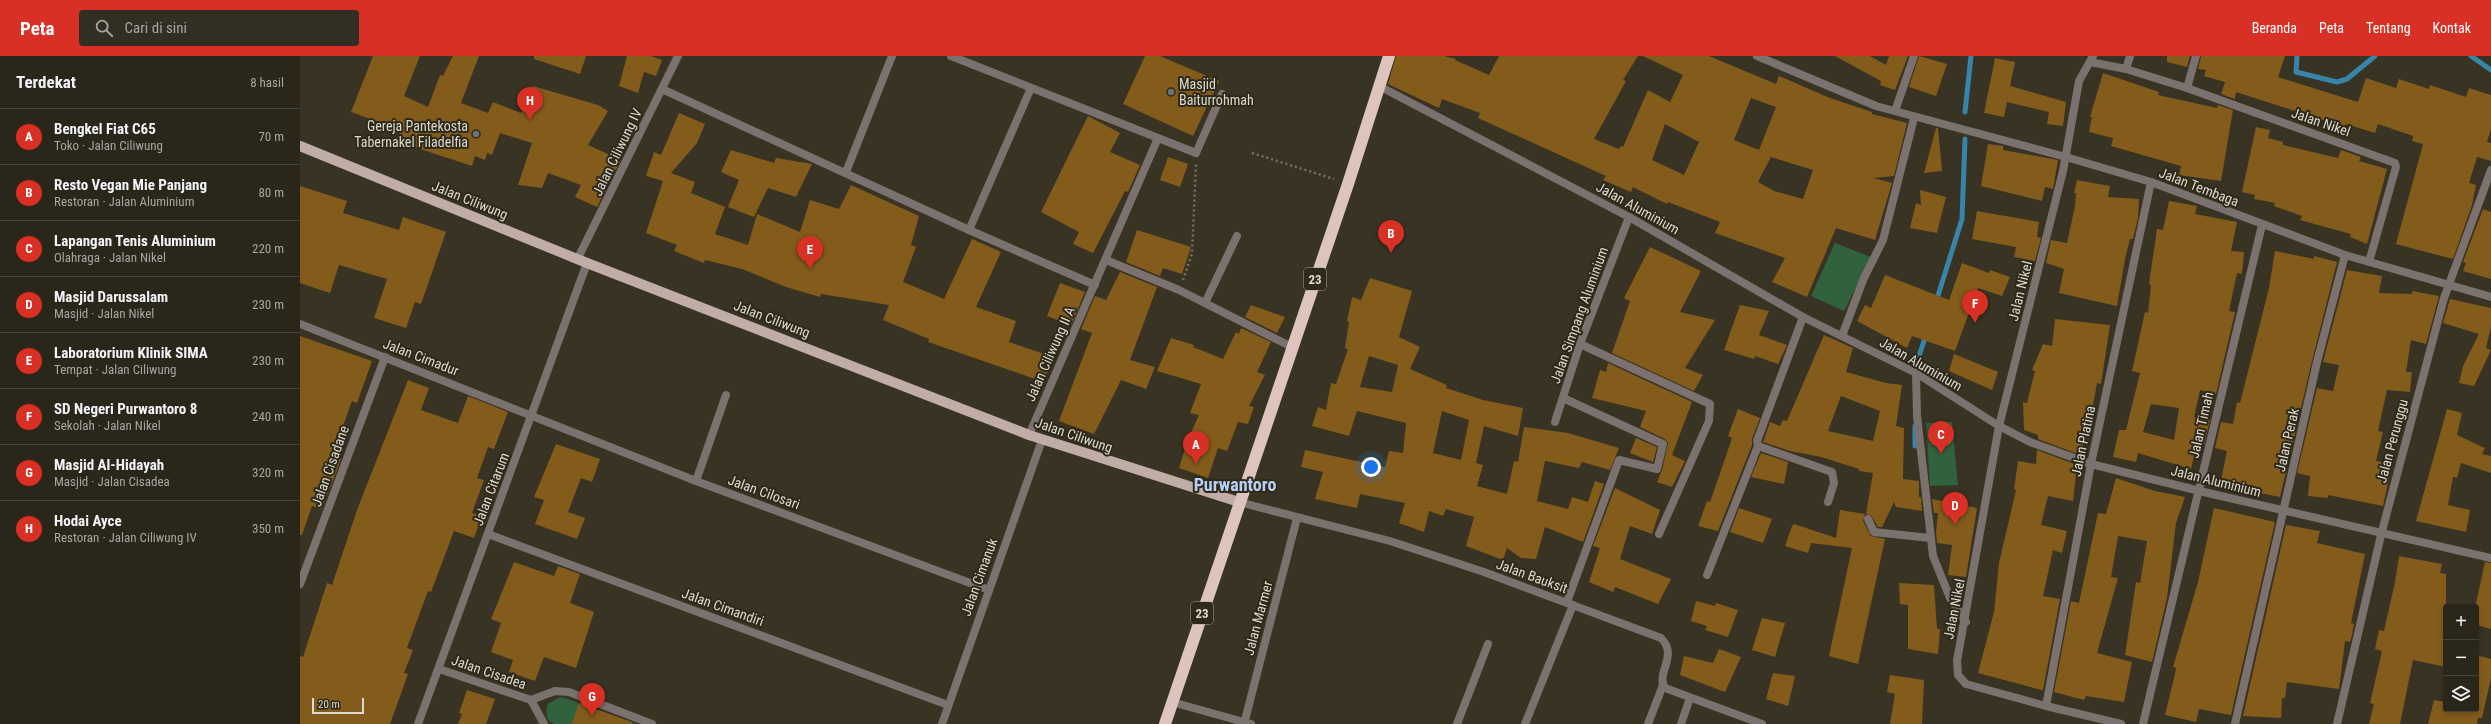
<!DOCTYPE html>
<html lang="id">
<meta charset="utf-8">
<style>
:root{--surface:#2a261a;--page:#322e23;--text:#f1f3f6;--muted:#a5a5a2;--line:#464339;--accent:#d93025}
body{margin:0;font-family:"Roboto Condensed",sans-serif;background:var(--page);color:var(--text)}
.controls{position:absolute;right:12px;bottom:12px;display:grid;overflow:hidden;border-radius:4px;box-shadow:0 2px 6px #0003}
.controls button{width:36px;height:36px;display:grid;place-items:center;padding:0;border:0;border-bottom:1px solid var(--line);background:var(--surface);color:var(--text);font:20px sans-serif}
.scale{position:absolute;left:12px;bottom:10px;width:52px;box-sizing:border-box;padding-left:4px;border:2px solid #dcd9cf;border-top:0;font-size:11px;line-height:14px;white-space:nowrap;color:#dcd9cf;-webkit-text-stroke:3px #2e2919;paint-order:stroke}
.you{position:absolute;left:1071px;top:411px;width:14px;height:14px;margin:-10px;border:3px solid #fff;border-radius:50%;background:#1a73e8;box-shadow:0 0 0 6px #1a73e833}
.badge{display:grid;place-items:center;width:26px;height:26px;border-radius:50%;background:var(--accent);color:#fff;font-size:13px;font-weight:700}
.pin{position:absolute;translate:-50% -33px;filter:drop-shadow(0 1px 2px #0008)}
.pin::after{content:'';position:absolute;top:21px;width:14px;height:12px;background:inherit;clip-path:polygon(0 0,100% 0,50% 100%)}
.list{margin:0;padding:0;list-style:none}
h2{display:flex;justify-content:space-between;align-items:center;height:52px;margin:0;padding:0 16px;font-size:17px}
h2 small{font-size:13px;font-weight:400;color:var(--muted)}
.list li{display:grid;grid-template-columns:26px 1fr auto;gap:12px;align-items:center;box-sizing:border-box;height:56px;padding:0 16px;border-top:1px solid var(--line)}
.list b{display:block;font-size:15px;white-space:nowrap}
.list p{margin:0;font-size:13px;white-space:nowrap;color:var(--muted)}
.list em{font-size:13px;font-style:normal;color:var(--muted)}
.icon{flex:none;width:22px;height:22px;fill:none;stroke:currentColor;stroke-width:2;stroke-linecap:round;stroke-linejoin:round}
.map{position:relative;flex:none;width:2191px;height:668px;overflow:hidden}
header{display:flex;align-items:center;gap:24px;box-sizing:border-box;height:56px;padding:0 20px;background:var(--accent);color:#fff}
header strong{font-size:19px}
nav{display:flex;gap:22px;margin-inline-start:auto;font-size:14px}
.search{width:280px;height:36px;background:var(--page);display:flex;align-items:center;gap:10px;box-sizing:border-box;padding:0 14px;border-radius:4px;color:var(--muted);font-size:15px}
main{display:flex}
aside{flex:1;background:var(--surface)}
.map>svg:first-child{display:block}
.green{fill:#30623e}
.lines{fill:none;stroke-linecap:round;stroke-linejoin:round}
.stream{stroke:#3786a9;stroke-width:5}
.building{fill:#835c1c;fill-rule:evenodd}
.path{stroke:#767264;stroke-width:2.5;stroke-dasharray:2 3;stroke-linecap:butt}
.lane{stroke:#7b716e;stroke-width:8}
.street{stroke:#7b716e;stroke-width:8}
.primary{stroke:#c1ada8;stroke-width:10}
.highway{stroke:#ddc5be;stroke-width:12}
.worship-dot{fill:#6b7280;stroke:#2e2919;stroke-width:1.5}
.labels{text-anchor:middle;dominant-baseline:central;stroke-width:4;stroke-linejoin:round;paint-order:stroke}
.shield{fill:#2e2919;stroke:#a8a498;stroke-width:1}
.shield-label{font-size:13px;font-weight:bold;fill:#dcd9cf}
.poi-label{font-size:14px;fill:#dcd9cf;stroke:#2e2919;text-anchor:start}
.street-label{font-size:14px;fill:#dcd9cf;stroke:#2e2919}
.district-label{font-size:18px;font-weight:bold;fill:#b8d0f7;stroke:#2e2919}
</style>
<header>
<strong>Peta</strong>
<div class="search"><svg class="icon" aria-label="search" viewBox="0 0 24 24"><circle cx="10" cy="10" r="6"/><path d="M15 15l6 6"/></svg>Cari di sini</div>
<nav><a>Beranda</a><a>Peta</a><a>Tentang</a><a>Kontak</a></nav>
</header>
<main>
<aside>
<h2>Terdekat<small>8 hasil</small></h2>
<ul class="list">
<li><span class="badge">A</span><div><b>Bengkel Fiat C65</b><p>Toko · Jalan Ciliwung</p></div><em>70 m</em></li>
<li><span class="badge">B</span><div><b>Resto Vegan Mie Panjang</b><p>Restoran · Jalan Aluminium</p></div><em>80 m</em></li>
<li><span class="badge">C</span><div><b>Lapangan Tenis Aluminium</b><p>Olahraga · Jalan Nikel</p></div><em>220 m</em></li>
<li><span class="badge">D</span><div><b>Masjid Darussalam</b><p>Masjid · Jalan Nikel</p></div><em>230 m</em></li>
<li><span class="badge">E</span><div><b>Laboratorium Klinik SIMA</b><p>Tempat · Jalan Ciliwung</p></div><em>230 m</em></li>
<li><span class="badge">F</span><div><b>SD Negeri Purwantoro 8</b><p>Sekolah · Jalan Nikel</p></div><em>240 m</em></li>
<li><span class="badge">G</span><div><b>Masjid Al-Hidayah</b><p>Masjid · Jalan Cisadea</p></div><em>320 m</em></li>
<li><span class="badge">H</span><div><b>Hodai Ayce</b><p>Restoran · Jalan Ciliwung IV</p></div><em>350 m</em></li>
</ul>
</aside>
<div class="map">
<svg width="2191" height="668" viewBox="0 0 2191 668">
<rect width="100%" height="100%" fill="#383322"/>
<!-- green -->
<g class="green">
<path d="M1535 187 1571 201 1544 255 1511 240Z"/>
<path d="M1652 366 1658 429 1630 430 1626 367Z"/>
<path d="M260 641 265 642 335 668H254L248 664 246 655 248 648Z"/>
</g>
<g class="lines">
<!-- stream -->
<g class="stream">
<path d="M1997 0 1996 16 2037 26 2047 23 2075 0"/>
<path d="M2171 0 2191 14"/>
<path d="M1665 56 1671 0"/>
<path d="M1636 246 1662 163 1665 83"/>
<path d="M1618 303 1626 279"/>
<path d="M1615 370V390"/>
</g>
</g>
<!-- building -->
<g class="building">
<path d="M73 0H120L104 40 128 51 140 19 143 20 153 0H179L161 47 188 57 193 46 221 57 233 30 298 49 308 55 288 89 321 104 297 151 275 141 281 129 248 117 242 132 218 129 232 87 200 77 192 99 187 97 185 104 175 100 172 110 96 85 101 74 51 56Z"/>
<path d="M234 0H286L280 18 234 3Z"/>
<path d="M327 0H351L362 4 356 20 344 16 338 37 319 30Z"/>
<path d="M845 0H860L919 25 893 80 823 48Z"/>
<path d="M1096 0H1144L1156 3 1155 4 1189 19 1199 0H1338L1323 24 1326 25 1294 83 1319 93 1321 90 1323 91 1348 34 1370 46 1383 19 1343 0H1409L1476 28 1479 20 1530 42 1572 56V58L1607 67 1594 120 1573 122 1592 127 1575 184 1536 172 1507 241 1472 226 1485 202 1415 177 1420 166 1368 146 1367 148 1333 131 1331 136 1303 124 1306 120 1178 62 1180 57 1142 43 1139 52 1088 28ZM1451 42 1476 51 1459 94 1434 84ZM1365 68 1399 86 1384 119 1352 104ZM1471 101 1513 114 1503 143 1474 135 1458 126Z"/>
<path d="M1535 0H1570L1586 9 1589 0H1608L1595 34 1580 29 1581 25Z"/>
<path d="M1619 0 1647 8 1636 40 1609 31Z"/>
<path d="M1867 0H1890L1887 11 1867 6Z"/>
<path d="M1901 0H1985L1978 21 2058 46 2066 22 2096 32 2099 23 2129 33 2130 29 2166 41 2169 32 2191 39V73L2187 86 2191 87V105L2177 101 2169 127 2176 129 2172 149 2153 203 2096 188 2123 88 2112 85 2113 80 2078 68 2075 77 2046 68 2045 71 1936 36 1935 43 1921 38 1925 26 1904 20 1906 14 1898 13Z"/>
<path d="M1695 2 1715 6 1710 30 1766 46 1763 70 1747 68 1749 56 1707 46 1704 61 1684 57Z"/>
<path d="M1803 17 1859 36 1858 39 1917 52 1918 49 1933 54 1921 125 1879 119 1881 110 1811 90 1813 82 1789 76 1792 61H1790Z"/>
<path d="M379 57 405 68 397 87 371 117 395 126 391 137 425 151 415 178 448 189 457 158 500 176 510 144 539 153 551 129 619 160 611 189 616 191 603 226 644 243 672 183 701 196 676 251 716 265 709 286 753 301 744 326 628 286 629 283 583 264 589 249 521 238 520 241 486 231 442 213 405 204 404 207 374 195 377 189 346 177 363 125 346 120 354 96 361 99Z"/>
<path d="M788 60 820 77 810 96 840 109 828 136 825 135 793 197 773 188 779 176 741 156Z"/>
<path d="M1956 71 1970 74 1968 82 1983 86V89L2038 102 2041 94 2061 101 2059 105 2087 113 2067 188 2050 181 2051 178 2000 164 2002 160 1974 150 1975 147 1954 143 1955 139 1942 136Z"/>
<path d="M1636 72H1638L1642 115 1624 117Z"/>
<path d="M1688 88 1703 90V94L1758 104 1753 133 1745 131 1742 145 1681 130Z"/>
<path d="M431 94 474 107 476 102 512 108 496 141 468 132 454 161 428 151 439 124 421 116Z"/>
<path d="M868 101 888 108 880 131 860 124Z"/>
<path d="M1777 124 1810 130 1808 141 1839 143 1838 162 1833 183H1830L1825 203 1817 250 1759 237 1764 213 1746 207 1751 184 1767 187 1775 150 1776 137H1774Z"/>
<path d="M0 130 47 145 43 157 99 174 103 161 146 176 121 248 115 246 106 272 74 262 87 223 39 209 30 237 0 227Z"/>
<path d="M1620 134 1646 141 1637 177 1610 172 1616 147 1621 149Z"/>
<path d="M1869 145 1897 150 1895 158 1937 166 1931 195 1944 196 1942 218 1937 217 1929 255 1935 256 1916 338 1900 334 1894 361 1910 364 1904 389 1897 387 1891 413 1838 397 1836 406 1813 401 1819 374H1826L1840 317 1832 315 1845 256 1848 257 1851 229 1849 228 1857 173 1863 174ZM1851 348 1879 352 1874 384 1843 376Z"/>
<path d="M2183 153 2191 156V223L2163 215 2166 207 2163 206Z"/>
<path d="M1677 155 1739 166 1737 181 1741 182 1735 205 1714 201 1716 191 1672 183Z"/>
<path d="M837 174 891 191 882 218 863 212 860 220 826 206Z"/>
<path d="M1350 191 1401 215 1380 256 1415 264 1385 312 1403 319 1394 335 1312 297 1330 245 1324 242Z"/>
<path d="M1975 195 2014 203V200L2037 206 2012 305 1980 441 1954 436 1955 431 1921 424 1927 395 1915 392 1921 366 1933 368 1937 346 1940 347 1969 232Z"/>
<path d="M1662 207 1689 217 1690 214 1710 221 1702 240 1678 232 1655 295 1612 280 1607 292 1557 265 1565 249 1571 252 1585 219 1649 244Z"/>
<path d="M2047 214 2082 220 2079 237 2112 238V235L2139 240 2126 288 2111 284 2106 316H2112L2110 336 2087 334 2078 375 2083 376 2076 405 2092 408 2083 450 2028 439V442L2008 440 2010 420 1997 417 2017 332 2033 335 2039 309 2023 306Z"/>
<path d="M820 216 857 231 830 304 855 311 846 333 821 324 794 378 759 365 792 277 781 273 795 240 806 244Z"/>
<path d="M1070 222 1112 235 1099 281 1120 291 1110 313 1147 329 1146 332 1183 344 1223 352 1218 380 1184 370 1176 407 1183 409 1177 430 1207 438 1214 405 1218 406 1224 371 1268 377 1319 392 1310 414 1282 406 1279 412 1245 405 1237 445 1268 453 1272 441 1288 446 1295 425 1304 428 1283 486 1245 471 1236 503 1221 502 1207 492 1203 504 1166 490 1174 461 1146 453 1143 460 1129 455 1124 476 1099 467 1105 447 1060 438 1057 452 1015 443 1023 416 1001 411 1005 394 1085 411 1089 395 1103 397 1106 367 1057 355 1049 380 1012 370 1018 351 1026 354 1031 327 1036 328 1048 293 1045 292 1049 266 1047 265 1052 241 1061 244ZM1069 300 1098 309 1092 336 1060 331ZM1142 355 1169 364 1161 404 1133 397Z"/>
<path d="M760 227 785 236 771 269 747 260Z"/>
<path d="M2150 243 2191 252V271L2186 292 2191 294 2174 330 2159 327 2163 310 2179 278 2143 267Z"/>
<path d="M951 249 985 261 977 277 945 261Z"/>
<path d="M1440 249 1469 255 1459 279 1487 289 1478 308 1455 300 1454 303 1424 294Z"/>
<path d="M1755 263 1810 269 1801 328 1797 327 1788 377 1784 376 1783 391 1779 390 1778 398 1738 383V379L1724 374 1723 346 1727 347 1735 315 1732 314 1743 288 1752 290Z"/>
<path d="M941 272 971 286 957 316 965 319 949 350 954 351 948 368 938 366 927 395 918 392 908 422 879 412 888 383 899 359 890 357 901 328 857 315 871 282 894 289 893 291 923 303 936 276 939 278Z"/>
<path d="M1524 279 1553 292 1546 316 1586 327 1602 329 1596 370 1604 372 1603 423 1619 425V441H1621L1622 455 1596 451 1594 446 1582 471H1578L1571 459 1566 458 1573 417 1559 415V413L1521 401 1490 395 1463 386 1470 366 1480 370 1483 364 1487 365ZM1541 340 1580 355 1573 385 1528 375Z"/>
<path d="M0 280 72 305 57 347 52 345 32 400 41 403 34 422 21 453 12 450 2 479H0Z"/>
<path d="M1654 298 1698 316 1692 334 1649 315Z"/>
<path d="M1308 307 1392 346 1372 399 1385 405 1372 431 1357 426 1362 414 1368 387 1365 383 1340 371 1346 355 1292 342 1300 314 1306 316Z"/>
<path d="M108 324 129 332 121 354 158 367 168 340 208 356 194 393 188 391 177 422 184 424 172 457 182 460 174 482 154 475 131 536 128 535 107 592 113 594 104 617 108 618 90 668H0V600L3 601 27 527 32 529 57 454Z"/>
<path d="M1438 353 1460 362 1452 383V389L1418 475 1398 470 1407 445 1410 446 1425 403 1432 382 1428 380Z"/>
<path d="M2147 353 2162 357 2157 379 2185 392 2182 398 2191 400V417L2161 407 2157 422 2153 421 2148 449 2170 454 2166 476 2116 465Z"/>
<path d="M1336 382 1357 391 1353 406 1330 397Z"/>
<path d="M256 388 300 403 292 426 281 422 268 456 285 462 277 483 235 468 244 444 234 441Z"/>
<path d="M1737 394 1777 409 1773 445 1748 440 1741 469 1767 475 1762 497 1753 494 1743 540 1760 543 1743 634H1741L1678 617 1694 556 1699 507 1716 434 1714 433 1718 405 1736 408Z"/>
<path d="M1461 397 1488 406 1484 428 1451 421Z"/>
<path d="M1816 422 1855 435 1885 441 1876 467 1867 542 1852 606 1825 599 1836 526 1840 527 1847 485 1818 480 1811 521 1818 522 1797 597 1832 606 1824 646 1786 640 1784 644 1754 636 1771 545 1779 547 1798 457 1806 458Z"/>
<path d="M1315 432 1360 454 1352 478 1330 470 1320 503 1371 523 1358 548 1315 531 1313 536 1289 526 1300 492 1293 490Z"/>
<path d="M1632 443 1677 452 1666 521 1648 519 1652 489 1637 487 1636 476 1638 457H1634Z"/>
<path d="M1439 452 1472 463 1463 487 1430 476Z"/>
<path d="M1914 452 1975 466 1931 659 1899 653 1896 666 1865 659 1875 618 1876 612 1873 611 1898 526Z"/>
<path d="M1540 454 1565 458 1563 465 1571 480 1585 483 1558 608 1529 600 1552 492 1511 487 1508 497 1485 490 1492 470 1494 468 1536 482Z"/>
<path d="M1986 469 2020 475 2017 487 2065 498 2051 567 2054 568 2052 579 2050 586 2045 585 2039 633 1987 626 1985 642H1982L1981 662 1943 660Z"/>
<path d="M2099 500 2142 508 2140 517 2146 518V611L2113 604 2100 668H2069L2074 648 2070 647 2082 595 2075 593 2079 574 2084 575 2095 526Z"/>
<path d="M214 506 254 520 258 510 280 518 270 547 294 556 276 612 244 601 235 625 209 616 213 604 191 596 201 567 191 563Z"/>
<path d="M2185 506 2191 507V573L2176 569V547Z"/>
<path d="M1599 527 1634 529 1637 573H1640L1638 598 1608 593V549L1600 548Z"/>
<path d="M1396 545 1415 550 1416 547 1438 554 1428 581 1405 574 1407 570 1391 565Z"/>
<path d="M1462 562 1485 567 1475 601 1452 594Z"/>
<path d="M1419 593 1441 601 1425 636 1380 619 1384 600 1413 607Z"/>
<path d="M2176 599 2191 603V622L2182 662H2178L2177 668H2128L2134 644 2146 646V653H2176Z"/>
<path d="M1473 617 1495 620 1488 650 1466 643Z"/>
<path d="M1590 619 1624 624 1622 668H1590L1595 638 1587 636Z"/>
<path d="M167 634 195 643 186 668H158L162 658 159 657Z"/>
<path d="M279 647 332 666 331 668H272Z"/>
</g>
<g class="lines">
<!-- path -->
<g class="path">
<path d="M952 97 1034 123"/>
<path d="M883 224 892 198 896 108"/>
</g>
<!-- lane -->
<path class="lane" d="M896 97 922 38"/>
<!-- street -->
<g class="street">
<path d="M651 0 896 97"/>
<path d="M1457 0 1576 50 1766 101 1851 126 2045 199 2191 241"/>
<path d="M1793 0 1779 25 1763 115 1699 370 1657 605 1658 619 1666 628 1746 650 1821 668"/>
<path d="M1790 6 1826 13 1887 32 2095 107 2096 111 2069 206"/>
<path d="M1826 13 1830 0"/>
<path d="M1079 30 1329 161 1503 261 1616 317 1699 370 1730 386 1791 408 1912 438 2191 502"/>
<path d="M1887 32 1896 0"/>
<path d="M362 33 669 174 795 229"/>
<path d="M1595 55 1614 0"/>
<path d="M546 116 592 0"/>
<path d="M669 174 731 32"/>
<path d="M278 202 378 0"/>
<path d="M806 204 879 234 992 291"/>
<path d="M905 247 937 180"/>
<path d="M1503 261 1457 385 1458 390 1532 416 1534 427 1528 446"/>
<path d="M0 268 396 425 689 534"/>
<path d="M1542 280 1563 224 1583 184 1614 62"/>
<path d="M1280 288 1410 348 1409 365 1359 478"/>
<path d="M1616 317 1617 360 1633 500 1650 542 1666 566"/>
<path d="M1263 342 1363 388 1357 413 1319 404 1267 546"/>
<path d="M1255 366 1280 288 1329 161"/>
<path d="M729 379 858 82"/>
<path d="M396 425 426 339"/>
<path d="M939 446 1090 485 1184 516 1361 582C1379 600 1355 617 1365 632L1462 668"/>
<path d="M1568 463 1574 476 1630 482"/>
<path d="M188 478 648 649"/>
<path d="M1407 519 1458 390"/>
<path d="M0 528 85 301"/>
<path d="M139 613 231 644 255 635 269 636 352 668"/>
<path d="M231 644 244 668"/>
<path d="M872 646 951 668"/>
<path d="M1746 650 1791 408 1851 126"/>
<path d="M118 668 287 207"/>
<path d="M642 668 742 384"/>
<path d="M944 668 997 462"/>
<path d="M1157 668 1188 588"/>
<path d="M1225 668 1273 549"/>
<path d="M1348 668 1363 629"/>
<path d="M1381 668 1390 642"/>
<path d="M1843 668 1962 169"/>
<path d="M1935 668 2017 306 2045 199"/>
<path d="M2037 668 2081 479 2144 242 2191 114"/>
</g>
<!-- primary -->
<path class="primary" d="M0 90 287 207 729 379 939 446"/>
<!-- highway -->
<path class="highway" d="M865 668 1048 128 1089 0"/>
</g>
<!-- markers -->
<g class="worship-dot">
<circle cx="871" cy="36" r="4"/>
<circle cx="176" cy="78" r="4"/>
</g>
<g class="labels">
<!-- shield labels -->
<g class="shield">
<rect x="1004" y="212" width="22" height="22" rx="3"/>
<rect x="891" y="546" width="22" height="22" rx="3"/>
</g>
<g class="shield-label">
<text x="1015" y="223">23</text>
<text x="902" y="557">23</text>
</g>
<!-- poi labels -->
<g class="poi-label">
<text x="879" y="28">Masjid<tspan x="879" dy="16">Baiturrohmah</tspan></text>
<text x="168" y="70" text-anchor="end">Gereja Pantekosta<tspan x="168" dy="16">Tabernakel Filadelfia</tspan></text>
</g>
<!-- street labels -->
<g class="street-label">
<text transform="translate(2021 66) rotate(19)">Jalan Nikel</text>
<text transform="translate(317 96) rotate(-64)">Jalan Ciliwung IV</text>
<text transform="translate(1899 131) rotate(21)">Jalan Tembaga</text>
<text transform="translate(170 144) rotate(22)">Jalan Ciliwung</text>
<text transform="translate(1338 152) rotate(29)">Jalan Aluminium</text>
<text transform="translate(1720 235) rotate(-76)">Jalan Nikel</text>
<text transform="translate(1279 259) rotate(-70)">Jalan Simpang Aluminium</text>
<text transform="translate(472 263) rotate(21)">Jalan Ciliwung</text>
<text transform="translate(750 298) rotate(-66)">Jalan Ciliwung II A</text>
<text transform="translate(121 301) rotate(21)">Jalan Cimadur</text>
<text transform="translate(1621 308) rotate(30)">Jalan Aluminium</text>
<text transform="translate(1901 369) rotate(-77)">Jalan Timah</text>
<text transform="translate(774 379) rotate(19)">Jalan Ciliwung</text>
<text transform="translate(1987 384) rotate(-77)">Jalan Perak</text>
<text transform="translate(1783 385) rotate(-78)">Jalan Platina</text>
<text transform="translate(2092 385) rotate(-75)">Jalan Perunggu</text>
<text transform="translate(30 410) rotate(-70)">Jalan Cisadane</text>
<text transform="translate(1916 425) rotate(14)">Jalan Aluminium</text>
<text transform="translate(191 433) rotate(-69)">Jalan Citarum</text>
<text transform="translate(464 436) rotate(20)">Jalan Cilosari</text>
<text transform="translate(1232 520) rotate(20)">Jalan Bauksit</text>
<text transform="translate(679 521) rotate(-70)">Jalan Cimanuk</text>
<text transform="translate(423 551) rotate(20)">Jalan Cimandiri</text>
<text transform="translate(1654 553) rotate(-79)">Jalan Nikel</text>
<text transform="translate(958 562) rotate(-75)">Jalan Marmer</text>
<text transform="translate(189 616) rotate(19)">Jalan Cisadea</text>
</g>
<!-- district labels -->
<g class="district-label">
<text x="935" y="428">Purwantoro</text>
</g>
</g>
</svg>
<div class="controls">
<button>+</button>
<button>−</button>
<button><svg class="icon" aria-label="layers" viewBox="0 0 24 24"><path d="M12 4l9 5-9 5-9-5zM3 14l9 5 9-5"/></svg></button>
</div>
<div class="scale">20 m</div>
<div class="you"></div>
<div class="pin badge" style="left:896px;top:408px">A</div>
<div class="pin badge" style="left:1091px;top:197px">B</div>
<div class="pin badge" style="left:1641px;top:398px">C</div>
<div class="pin badge" style="left:1655px;top:469px">D</div>
<div class="pin badge" style="left:510px;top:213px">E</div>
<div class="pin badge" style="left:1675px;top:267px">F</div>
<div class="pin badge" style="left:292px;top:660px">G</div>
<div class="pin badge" style="left:230px;top:64px">H</div>
</div>
</main>
